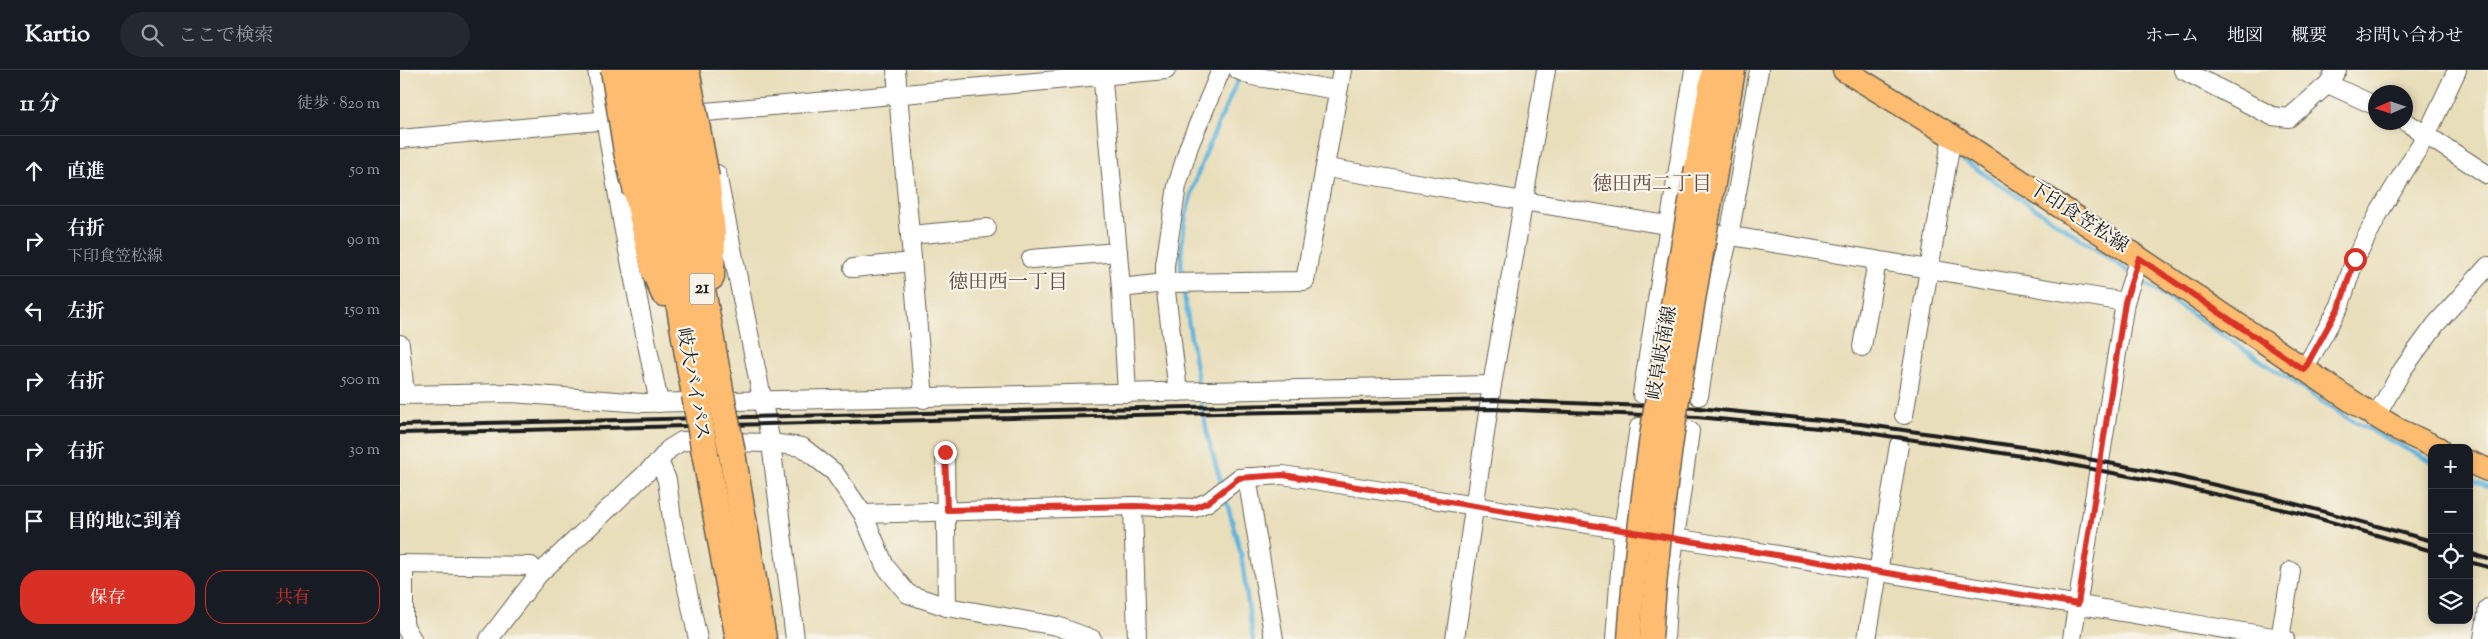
<!DOCTYPE html>
<html lang="ja">
<meta charset="utf-8">
<style>
:root{--surface:#171b24;--page:#242831;--text:#f1f3f6;--muted:#9ea1a6;--line:#363941;--accent:#d93025}
body{margin:0;font-family:"Sorts Mill Goudy","Noto Serif JP",serif;background:var(--page);color:var(--text)}
.controls{position:absolute;right:15px;bottom:15px;display:grid;overflow:hidden;border-radius:10px;box-shadow:0 2px 8px #0003}
.controls button{width:45px;height:45px;display:grid;place-items:center;padding:0;border:0;border-bottom:1px solid var(--line);background:var(--surface);color:var(--text);font:25px sans-serif}
.compass{position:absolute;left:1968px;top:15px;width:45px;height:45px;border-radius:50%;background:var(--surface);box-shadow:0 2px 8px #0003;rotate:267deg}
.stop{position:absolute;width:15px;height:15px;margin:-11px;border:4px solid #d93025;border-radius:50%;background:#fff}
.stop.end{background:#d93025;border-color:#fff;box-shadow:0 1px 5px #0008}
.list{margin:0;padding:0;list-style:none}
h2{display:flex;justify-content:space-between;align-items:center;height:65px;margin:0;padding:0 20px;font-size:21px}
h2 small{font-size:16px;font-weight:400;color:var(--muted)}
.list li{display:grid;grid-template-columns:32px 1fr auto;gap:15px;align-items:center;box-sizing:border-box;height:70px;padding:0 20px;border-top:1px solid var(--line)}
.list b{display:block;font-size:19px;white-space:nowrap}
.list p{margin:0;font-size:16px;white-space:nowrap;color:var(--muted)}
.list em{font-size:16px;font-style:normal;color:var(--muted)}
.actions{display:flex;gap:10px;padding:15px 20px}
.actions a{flex:1;padding:11px 0;border:1px solid var(--accent);border-radius:20px;text-align:center;font-size:18px;color:var(--accent)}
.actions .main{background:var(--accent);color:#fff}
.icon{flex:none;width:28px;height:28px;fill:none;stroke:currentColor;stroke-width:2;stroke-linecap:round;stroke-linejoin:round}
.map{position:relative;flex:none;width:2088px;height:569px;overflow:hidden}
header{display:flex;align-items:center;gap:30px;box-sizing:border-box;height:70px;padding:0 25px;background:var(--surface);border-bottom:1px solid var(--line)}
header strong{font-size:24px}
nav{display:flex;gap:28px;margin-inline-start:auto;font-size:18px}
.search{width:350px;height:45px;background:var(--page);display:flex;align-items:center;gap:12px;box-sizing:border-box;padding:0 18px;border-radius:28px;color:var(--muted);font-size:19px}
main{display:flex}
aside{flex:1;background:var(--surface)}
.map>svg:first-child{display:block}
.lines{fill:none;stroke-linecap:round;stroke-linejoin:round}
.stream{stroke:#61b4dd;stroke-width:4.5}
.minor-casing{stroke:#646053;stroke-width:20}
.major-casing{stroke:#646053;stroke-width:25}
.highway-casing{stroke:#646053;stroke-width:29}
.minor{stroke:#fff;stroke-width:18}
.major{stroke:#fdbc70;stroke-width:22}
.highway{stroke:#fdbc70;stroke-width:26}
.rail{stroke:#1c1c1c;stroke-width:4}
.major-bridge-casing{stroke:#646053;stroke-width:25;stroke-linecap:butt}
.highway-bridge-casing{stroke:#646053;stroke-width:29;stroke-linecap:butt}
.major-bridge{stroke:#fdbc70;stroke-width:22}
.highway-bridge{stroke:#fdbc70;stroke-width:26}
.route{stroke:#d93025;stroke-width:6}
.labels{text-anchor:middle;dominant-baseline:central;stroke-width:4.5;stroke-linejoin:round;paint-order:stroke}
.shield{fill:#f7f3e8;stroke:#5e5c59;stroke-width:1}
.shield-label{font-size:18px;font-weight:bold;fill:#1c1c1c}
.street-label{font-size:19px;fill:#1c1c1c;stroke:#f7f3e8}
.neighbourhood-label{font-size:20px;fill:#604941;stroke:#f7f3e8}
</style>
<header>
<strong>Kartio</strong>
<div class="search"><svg class="icon" aria-label="search" viewBox="0 0 24 24"><circle cx="10" cy="10" r="6"/><path d="M15 15l6 6"/></svg>ここで検索</div>
<nav><a>ホーム</a><a>地図</a><a>概要</a><a>お問い合わせ</a></nav>
</header>
<main>
<aside>
<h2>11 分<small>徒歩 · 820 m</small></h2>
<ul class="list">
<li><svg class="icon" aria-label="ahead" viewBox="0 0 24 24"><path d="M12 20V5M6 11l6-6 6 6"/></svg><div><b>直進</b></div><em>50 m</em></li>
<li><svg class="icon" aria-label="right" viewBox="0 0 24 24"><path d="M7 20v-9h11M14 6l5 5-5 5"/></svg><div><b>右折</b><p>下印食笠松線</p></div><em>90 m</em></li>
<li><svg class="icon" aria-label="left" viewBox="0 0 24 24"><path d="M17 20v-9H6M10 6l-5 5 5 5"/></svg><div><b>左折</b></div><em>150 m</em></li>
<li><svg class="icon" aria-label="right" viewBox="0 0 24 24"><path d="M7 20v-9h11M14 6l5 5-5 5"/></svg><div><b>右折</b></div><em>500 m</em></li>
<li><svg class="icon" aria-label="right" viewBox="0 0 24 24"><path d="M7 20v-9h11M14 6l5 5-5 5"/></svg><div><b>右折</b></div><em>30 m</em></li>
<li><svg class="icon" aria-label="arrive" viewBox="0 0 24 24"><path d="M6 21V4h12l-3 4 3 4H6"/></svg><div><b>目的地に到着</b></div></li>
</ul>
<div class="actions"><a class="main">保存</a><a>共有</a></div>
</aside>
<div class="map">
<svg width="2088" height="569" viewBox="0 0 2088 569">
<rect width="100%" height="100%" fill="#f7f3e8"/>
<filter id="ink" filterUnits="userSpaceOnUse"><feTurbulence type="fractalNoise" baseFrequency=".02" numOctaves="2"/><feDisplacementMap in="SourceGraphic" scale="10" xChannelSelector="R" yChannelSelector="G"/><feConvolveMatrix kernelMatrix="1 2 1 2 8 2 1 2 1" color-interpolation-filters="sRGB"/></filter>
<filter id="wash" filterUnits="userSpaceOnUse"><feTurbulence type="fractalNoise" baseFrequency=".0096" numOctaves="4" result="noise"/><feDisplacementMap in="SourceGraphic" scale="20" xChannelSelector="R" yChannelSelector="G"/><feGaussianBlur stdDeviation="1.12" result="paint"/><feColorMatrix in="noise" values="0 0 0 0 0 0 0 0 0 0 0 0 0 0 0 0 0 1.4 0 .05"/><feComposite in="paint" operator="in"/></filter>
<g filter="url(#wash)">
<rect width="100%" height="100%" fill="#e9deba"/>
<g class="lines">
<!-- stream -->
<g class="stream">
<path d="M1533 70 1546 79"/>
<path d="M1553 83 1731 203"/>
<path d="M1737 208 1947 348 2032 392"/>
<path d="M782 210C775 137 811 70 840 6"/>
<path d="M783 218 799 318"/>
<path d="M800 326 808 368 822 416"/>
<path d="M2069 409 2088 417"/>
<path d="M825 425 841 484 853 569"/>
</g>
</g>
</g>
<g filter="url(#ink)">
<g class="lines">
<defs>
<g id="minor">
<path d="M197 0 223 156 259 333"/>
<path d="M496 0 524 329"/>
<path d="M702 0 721 218 727 323"/>
<path d="M838 0 852 6 937 20"/>
<path d="M1783 0 1872 46 1889 48 1928 14 1937 0"/>
<path d="M1928 14 1976 36"/>
<path d="M284 44 766 0"/>
<path d="M2006 52 2088 105"/>
<path d="M0 69 231 48"/>
<path d="M927 98 1725 232"/>
<path d="M317 104 371 373 395 569"/>
<path d="M510 165 587 158"/>
<path d="M631 189 718 182"/>
<path d="M453 198 512 192"/>
<path d="M721 218 765 213 905 211 942 0"/>
<path d="M0 274 5 325"/>
<path d="M1462 277 1477 191"/>
<path d="M1904 300 1940 235 1955 189 1980 141 2027 64 2057 0"/>
<path d="M778 322 765 213V195L777 116 789 76 821 0"/>
<path d="M1242 324 1294 0"/>
<path d="M0 325 112 323 242 333 1092 315"/>
<path d="M1299 326 1315 224 1329 166 1359 0"/>
<path d="M1504 345 1552 66"/>
<path d="M1976 346 2003 299 2036 254 2088 196"/>
<path d="M545 381 547 537"/>
<path d="M259 391 267 410 272 449 298 569"/>
<path d="M847 407 874 569"/>
<path d="M733 436 737 569"/>
<path d="M463 444 733 436 794 438 808 432 839 408 883 405 1275 468 1290 361"/>
<path d="M0 494 131 496 138 505"/>
<path d="M4 494V555L12 569"/>
<path d="M89 569 138 505 259 391 269 379 282 371 371 373 402 377 434 402 463 444 485 496 508 524 547 537 657 556 692 569"/>
<path d="M1055 569 1092 315 1146 0"/>
<path d="M1215 569 1223 460 1239 357"/>
<path d="M1265 569 1268 518 1275 468 1885 569"/>
<path d="M1467 569 1499 375"/>
<path d="M1672 569 1725 232 1739 188"/>
<path d="M1880 569 1891 501"/>
<path d="M2083 569 2088 538"/>
</g>
<g id="major">
<path d="M1444 0 1552 66 1739 188 1962 338 1999 360 2038 378"/>
<path d="M1296 98 1313 0"/>
<path d="M1316 102 1334 0"/>
<path d="M2069 392 2088 400"/>
</g>
<g id="highway">
<path d="M306 108 312 163 311 207"/>
<path d="M283 114 321 325"/>
<path d="M259 116 295 325"/>
<path d="M237 122 255 202 264 223"/>
<path d="M305 383 339 569"/>
<path d="M332 383 363 569"/>
</g>
</defs>
<!-- minor casing -->
<use href="#minor" class="minor-casing"/>
<!-- major casing -->
<use href="#major" class="major-casing"/>
<!-- highway casing -->
<use href="#highway" class="highway-casing"/>
<!-- minor -->
<use href="#minor" class="minor"/>
<!-- major -->
<use href="#major" class="major"/>
<!-- highway -->
<use href="#highway" class="highway"/>
<!-- rail -->
<g class="rail">
<path d="M0 355 1094 330 1299 338 1461 354 1637 379 1770 405 1870 427 2032 471"/>
<path d="M0 363 817 343 1092 339 1297 347 1461 362 1635 388 1770 414 1903 444 2032 481"/>
<path d="M2069 483 2088 489"/>
<path d="M2069 492 2088 497"/>
</g>
<defs>
<g id="major-bridge">
<path d="M1229 569C1240 408 1268 256 1296 98"/>
<path d="M1251 569C1261 411 1289 258 1316 102"/>
</g>
<g id="highway-bridge">
<path d="M214 0 227 82 237 122"/>
<path d="M237 0 259 116"/>
<path d="M262 0 283 114"/>
<path d="M286 0 306 108"/>
<path d="M295 325 305 383"/>
<path d="M321 325 332 383"/>
</g>
</defs>
<!-- major-bridge casing -->
<use href="#major-bridge" class="major-bridge-casing"/>
<!-- highway-bridge casing -->
<use href="#highway-bridge" class="highway-bridge-casing"/>
<!-- major-bridge -->
<use href="#major-bridge" class="major-bridge"/>
<!-- highway-bridge -->
<use href="#highway-bridge" class="highway-bridge"/>
</g>
</g>
<g class="lines" filter="url(#ink)">
<!-- route -->
<path class="route" d="M545 382 547 440 733 436 794 438 808 432 839 408 883 405 1678 534 1725 232 1739 188 1904 300 1940 235 1955 189"/>
</g>
<g class="labels">
<!-- shield labels -->
<rect class="shield" x="289.5" y="203.5" width="25" height="31" rx="4"/>
<g class="shield-label">
<text x="302" y="219">21</text>
</g>
<!-- street labels -->
<g class="street-label">
<text transform="translate(1678 148) rotate(33)">下印食笠松線</text>
<text transform="translate(1263 283) rotate(-80)">岐阜岐南線</text>
<text transform="translate(292 314) rotate(80)">岐大バイパス</text>
</g>
<!-- neighbourhood labels -->
<g class="neighbourhood-label">
<text x="1252" y="115">徳田西二丁目</text>
<text x="608" y="213">徳田西一丁目</text>
</g>
</g>
</svg>
<div class="controls">
<button>+</button>
<button>−</button>
<button><svg class="icon" aria-label="locate" viewBox="0 0 24 24"><circle cx="12" cy="12" r="6"/><path d="M12 2v4M12 18v4M2 12h4M18 12h4"/></svg></button>
<button><svg class="icon" aria-label="layers" viewBox="0 0 24 24"><path d="M12 4l9 5-9 5-9-5zM3 14l9 5 9-5"/></svg></button>
</div>
<svg class="compass" viewBox="-18 -18 36 36"><path d="M0-13l5 13h-10z" fill="#e53935"/><path d="M0 13l5-13h-10z" fill="#9ea1a6"/></svg>
<div class="stop" style="left:1955px;top:189px"></div>
<div class="stop end" style="left:545px;top:382px"></div>
</div>
</main>
